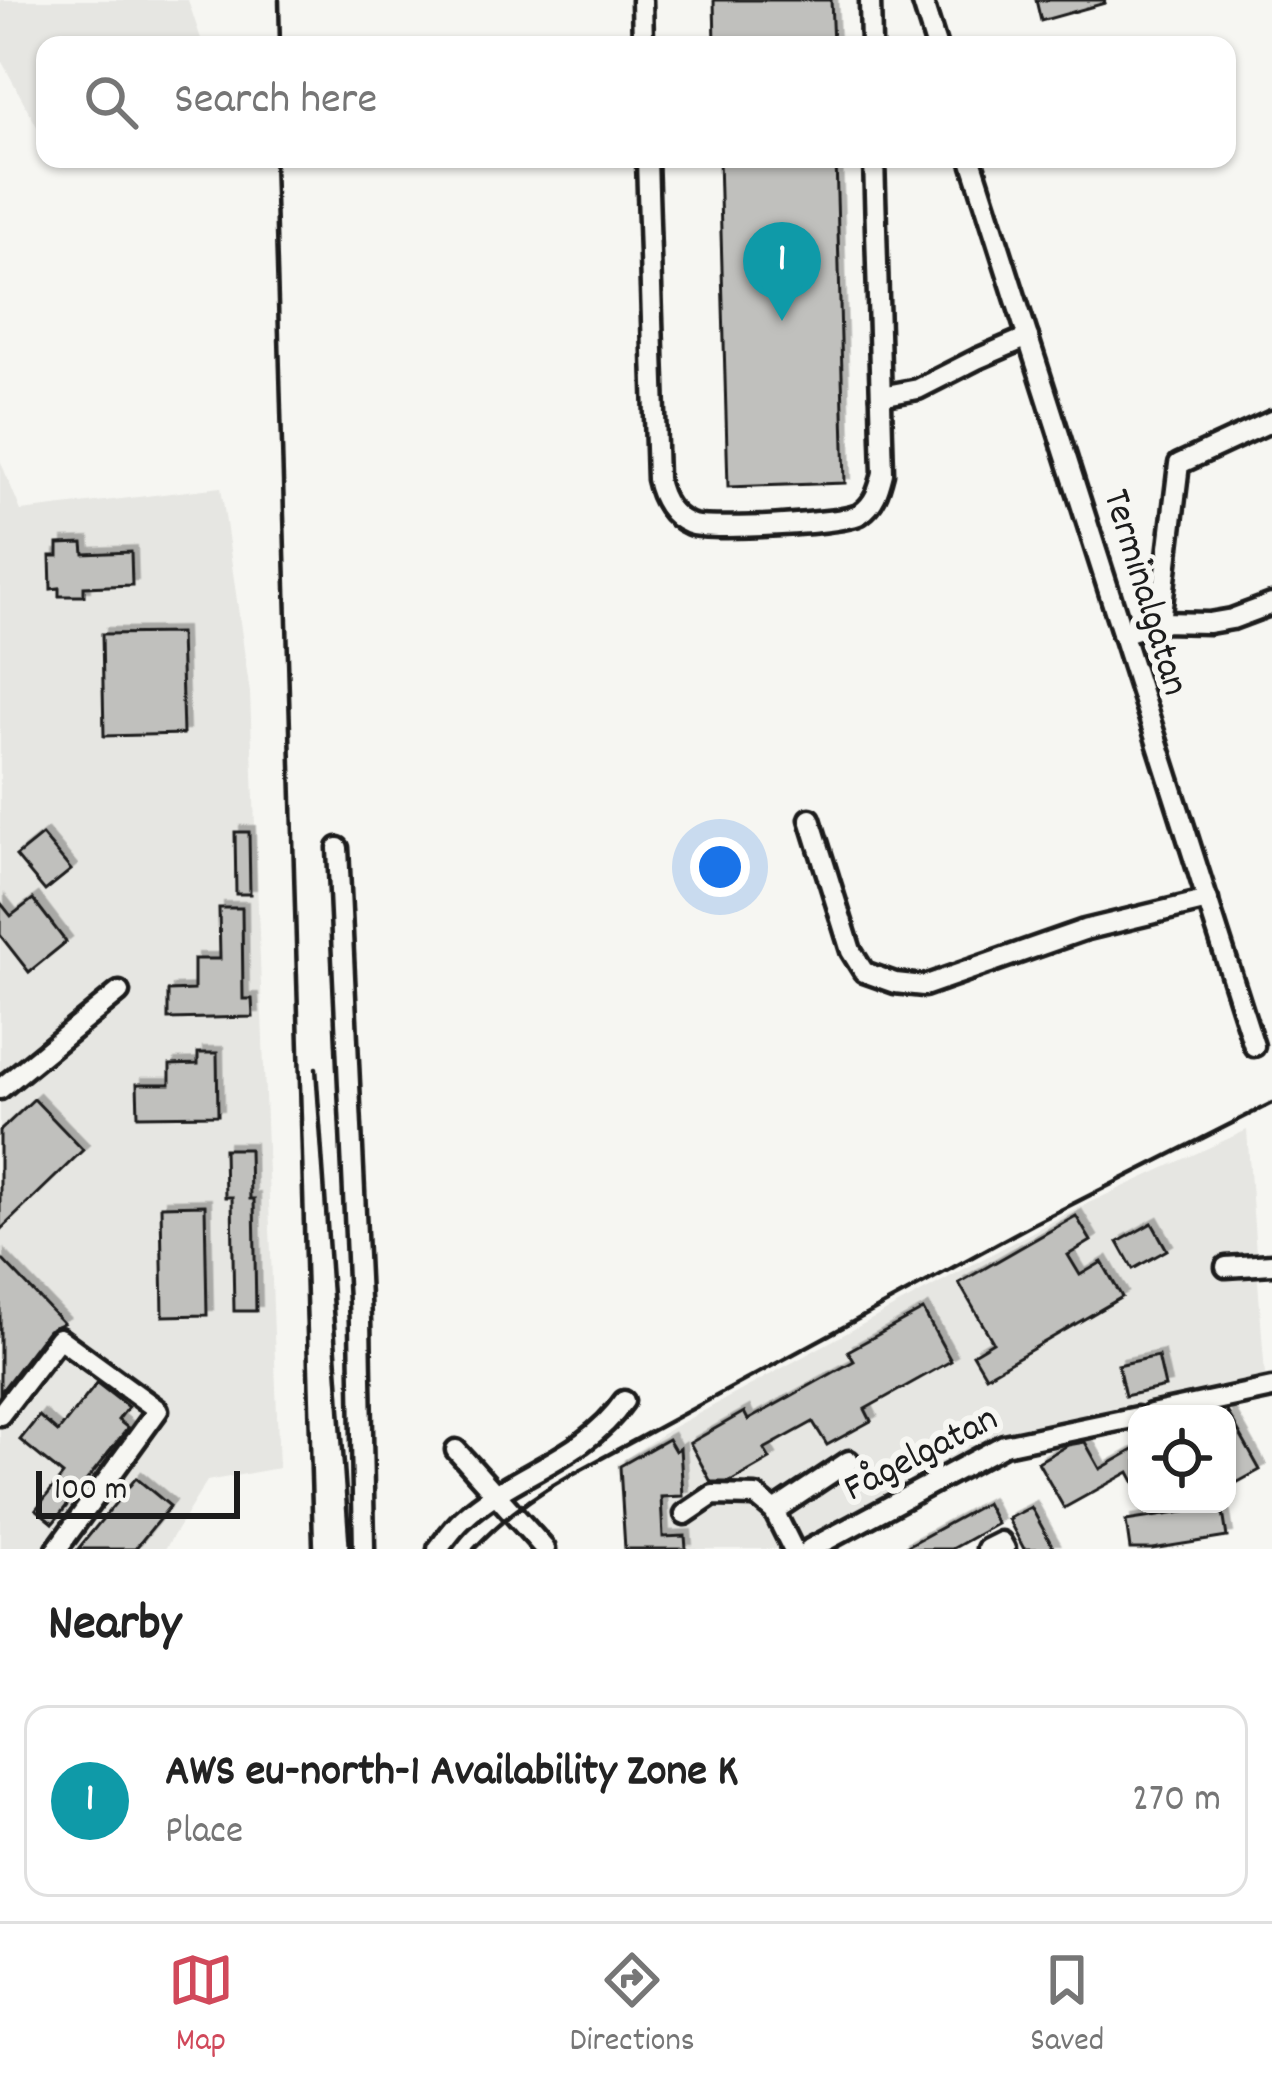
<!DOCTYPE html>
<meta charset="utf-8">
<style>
:root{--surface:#fff;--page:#f2f2f2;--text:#222;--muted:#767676;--line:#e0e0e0;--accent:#d1495b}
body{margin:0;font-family:Dekko,sans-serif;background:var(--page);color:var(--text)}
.controls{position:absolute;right:36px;bottom:36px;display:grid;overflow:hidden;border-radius:24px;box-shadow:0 3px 9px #0004}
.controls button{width:108px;height:108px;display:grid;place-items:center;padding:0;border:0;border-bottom:3px solid var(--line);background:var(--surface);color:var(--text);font:60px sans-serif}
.scale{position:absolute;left:36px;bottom:30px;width:204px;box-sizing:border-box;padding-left:12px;border:6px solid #1c1c1c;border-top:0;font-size:33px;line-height:42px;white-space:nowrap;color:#1c1c1c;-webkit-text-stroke:9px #f6f6f2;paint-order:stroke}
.you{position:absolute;left:720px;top:867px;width:42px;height:42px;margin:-30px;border:9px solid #fff;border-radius:50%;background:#1a73e8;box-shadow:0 0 0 18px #1a73e833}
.badge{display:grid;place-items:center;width:78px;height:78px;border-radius:50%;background:var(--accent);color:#fff;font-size:39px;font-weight:700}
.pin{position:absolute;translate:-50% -99px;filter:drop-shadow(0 3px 6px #0008)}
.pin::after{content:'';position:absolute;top:63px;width:42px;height:36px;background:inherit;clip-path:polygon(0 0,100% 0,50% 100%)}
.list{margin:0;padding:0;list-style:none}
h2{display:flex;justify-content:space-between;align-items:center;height:156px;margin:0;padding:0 48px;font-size:51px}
h2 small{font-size:39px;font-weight:400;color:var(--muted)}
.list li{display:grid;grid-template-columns:78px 1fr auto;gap:36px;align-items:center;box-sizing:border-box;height:192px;margin:0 24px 24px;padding:0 24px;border:3px solid var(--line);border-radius:24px}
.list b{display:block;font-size:45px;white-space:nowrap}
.list p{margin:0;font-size:39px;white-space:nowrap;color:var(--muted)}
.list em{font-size:39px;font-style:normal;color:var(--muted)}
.icon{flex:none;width:66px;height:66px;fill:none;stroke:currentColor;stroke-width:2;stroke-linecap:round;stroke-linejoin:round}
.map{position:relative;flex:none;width:1272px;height:1549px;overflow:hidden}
.search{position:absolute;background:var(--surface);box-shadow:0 3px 9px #0004;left:36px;right:36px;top:36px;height:132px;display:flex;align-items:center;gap:30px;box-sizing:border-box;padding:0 42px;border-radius:24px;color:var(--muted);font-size:45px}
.sheet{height:372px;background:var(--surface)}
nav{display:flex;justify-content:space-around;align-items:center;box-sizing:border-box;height:168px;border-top:3px solid var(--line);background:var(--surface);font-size:33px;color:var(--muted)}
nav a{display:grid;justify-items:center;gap:6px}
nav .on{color:var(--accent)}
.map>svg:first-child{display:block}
.built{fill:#e6e6e2}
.building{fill:#c0c0bd;stroke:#1c1c1c;stroke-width:3;filter:url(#shadow)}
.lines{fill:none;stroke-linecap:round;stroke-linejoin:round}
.minor-casing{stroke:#1c1c1c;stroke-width:27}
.minor{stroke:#f6f6f2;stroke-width:18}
.rail{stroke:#1c1c1c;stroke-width:4.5}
.labels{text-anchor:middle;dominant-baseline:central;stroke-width:12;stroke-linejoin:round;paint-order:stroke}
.street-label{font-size:39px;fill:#1c1c1c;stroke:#f6f6f2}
</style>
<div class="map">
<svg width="1272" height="1549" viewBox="0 0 1272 1549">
<defs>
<filter id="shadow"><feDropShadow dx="5.5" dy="-5.5" stdDeviation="0" flood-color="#0004"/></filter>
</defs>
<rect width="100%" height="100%" fill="#f6f6f2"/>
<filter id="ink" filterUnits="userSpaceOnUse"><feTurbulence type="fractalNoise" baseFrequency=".00833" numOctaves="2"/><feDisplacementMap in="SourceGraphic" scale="24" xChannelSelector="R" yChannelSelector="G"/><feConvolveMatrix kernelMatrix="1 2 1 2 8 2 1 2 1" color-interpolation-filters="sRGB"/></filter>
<g filter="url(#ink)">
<!-- built -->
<g class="built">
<path d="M0 0H188L203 45H45V132L41 134 0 58Z"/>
<path d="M0 460 21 511 221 487 250 693 279 1468 207 1481 165 1549H0Z"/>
<path d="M1247 1130 1265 1376 988 1439 793 1549H624L617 1464 672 1428 1071 1211Z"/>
</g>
<!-- building -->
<g class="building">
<path d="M714 0H831L833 45H715Z"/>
<path d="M1036 0H1104L1105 3 1041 21Z"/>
<path d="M719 159H836L845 483 728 487Z"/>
<path d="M83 543 84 554 131 552 132 585 84 587V596H59V588L51 589 50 556H58V544Z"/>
<path d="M180 633 183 734 104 736 102 634Z"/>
<path d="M235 832H249L250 894H236Z"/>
<path d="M42 835 71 870 45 891 16 856Z"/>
<path d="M33 899 66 942 29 972 0 935V902L11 916Z"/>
<path d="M219 908H242L243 999H252L253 1017 168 1019V991L194 990V959H220Z"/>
<path d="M198 1053H217L218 1115 138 1116 137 1084H170V1065L198 1064Z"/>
<path d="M34 1099 83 1150 0 1230V1131Z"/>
<path d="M224 1149H249L250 1199H254L256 1311H234L232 1197H225Z"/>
<path d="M205 1205 207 1315 163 1316 161 1206Z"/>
<path d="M1076 1216 1091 1241 1068 1255 1080 1275 1102 1262 1122 1297 986 1376 973 1354 993 1342 959 1283Z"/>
<path d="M1152 1223 1167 1250 1133 1269 1118 1242Z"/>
<path d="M0 1257 63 1323 48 1330 0 1393Z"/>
<path d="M923 1310 951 1361 865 1409 871 1421 827 1445 813 1422 764 1449 770 1459 730 1482H711L690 1443 744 1412 748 1420 854 1361 848 1351Z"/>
<path d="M1158 1356 1165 1387 1125 1396 1118 1365Z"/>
<path d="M97 1383 128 1407 118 1420 128 1428 53 1523 36 1509 63 1475 20 1440 39 1416 58 1432Z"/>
<path d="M1227 1411 1260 1470 1227 1488Z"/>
<path d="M668 1439 675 1451 680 1448 683 1496 661 1497 663 1537 685 1536 686 1549H625L620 1466Z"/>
<path d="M1085 1442 1100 1469 1137 1448V1487L1129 1472 1064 1508 1038 1462 1068 1445Z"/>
<path d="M136 1478 170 1506 135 1549H78Z"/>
<path d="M986 1503 997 1524 952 1549H902Z"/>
<path d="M1222 1506 1227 1537 1152 1549H1130L1126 1521Z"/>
<path d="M1031 1507 1054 1549H1024L1008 1519Z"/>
</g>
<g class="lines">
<defs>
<g id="minor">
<path d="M642 0 643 45"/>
<path d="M870 0 871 45"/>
<path d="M922 0 936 45"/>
<path d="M647 159 657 479C661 498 671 516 690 524 707 531 846 524 860 514 875 504 879 489 883 473L874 159"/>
<path d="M971 159 1254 1046"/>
<path d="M881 396 918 389 977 359 1028 337"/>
<path d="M1160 622 1179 464 1272 421"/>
<path d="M1122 634 1160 622 1209 623 1232 619 1272 604"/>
<path d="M810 819 851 951 864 972 895 983 924 986 1084 930 1208 900"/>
<path d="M338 848 360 1321 364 1549"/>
<path d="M0 1089 119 992"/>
<path d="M1226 1267 1272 1264"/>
<path d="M1151 1414 1272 1388"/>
<path d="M0 1415 59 1338 158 1410 57 1549"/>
<path d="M456 1450 545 1549"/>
<path d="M774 1511 849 1461"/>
<path d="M685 1514 713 1495 756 1496 774 1511 793 1549"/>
<path d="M438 1549C446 1539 453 1528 463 1519 513 1473 584 1459 624 1401"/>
<path d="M810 1549 1004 1445 1137 1417"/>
<path d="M987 1549 1001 1542 1005 1549"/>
</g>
</defs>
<!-- minor casing -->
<use href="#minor" class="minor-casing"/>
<!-- minor -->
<use href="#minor" class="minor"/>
<!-- rail -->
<g class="rail">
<path d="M279 0 280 45"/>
<path d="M274 159 313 1549"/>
<path d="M316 1068 350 1549"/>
<path d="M474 1549C502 1519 531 1497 567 1477L1033 1224 1272 1103"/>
</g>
</g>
</g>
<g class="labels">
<!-- street labels -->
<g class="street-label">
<text transform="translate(1143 593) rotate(73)">Terminalgatan</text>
<text transform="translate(922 1456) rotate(-27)">Fågelgatan</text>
</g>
</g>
</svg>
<div class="controls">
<button><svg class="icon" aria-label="locate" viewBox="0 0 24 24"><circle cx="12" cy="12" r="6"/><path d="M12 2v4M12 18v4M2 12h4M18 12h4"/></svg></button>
</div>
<div class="scale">100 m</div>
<div class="you"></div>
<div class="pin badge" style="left:782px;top:321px;background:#0f9aa8">1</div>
<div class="search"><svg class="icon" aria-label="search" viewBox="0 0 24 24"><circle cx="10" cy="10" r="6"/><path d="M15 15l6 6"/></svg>Search here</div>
</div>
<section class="sheet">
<h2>Nearby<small></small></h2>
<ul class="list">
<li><span class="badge" style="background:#0f9aa8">1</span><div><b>AWS eu-north-1 Availability Zone K</b><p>Place</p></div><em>270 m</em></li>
</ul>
</section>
<nav>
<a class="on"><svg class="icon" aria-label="map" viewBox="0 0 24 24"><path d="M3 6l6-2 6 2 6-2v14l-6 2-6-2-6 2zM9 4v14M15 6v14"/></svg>Map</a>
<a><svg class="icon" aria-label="directions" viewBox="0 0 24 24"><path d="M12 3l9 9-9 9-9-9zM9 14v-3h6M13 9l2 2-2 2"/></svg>Directions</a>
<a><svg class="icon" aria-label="saved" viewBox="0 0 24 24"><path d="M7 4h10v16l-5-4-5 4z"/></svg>Saved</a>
</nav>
